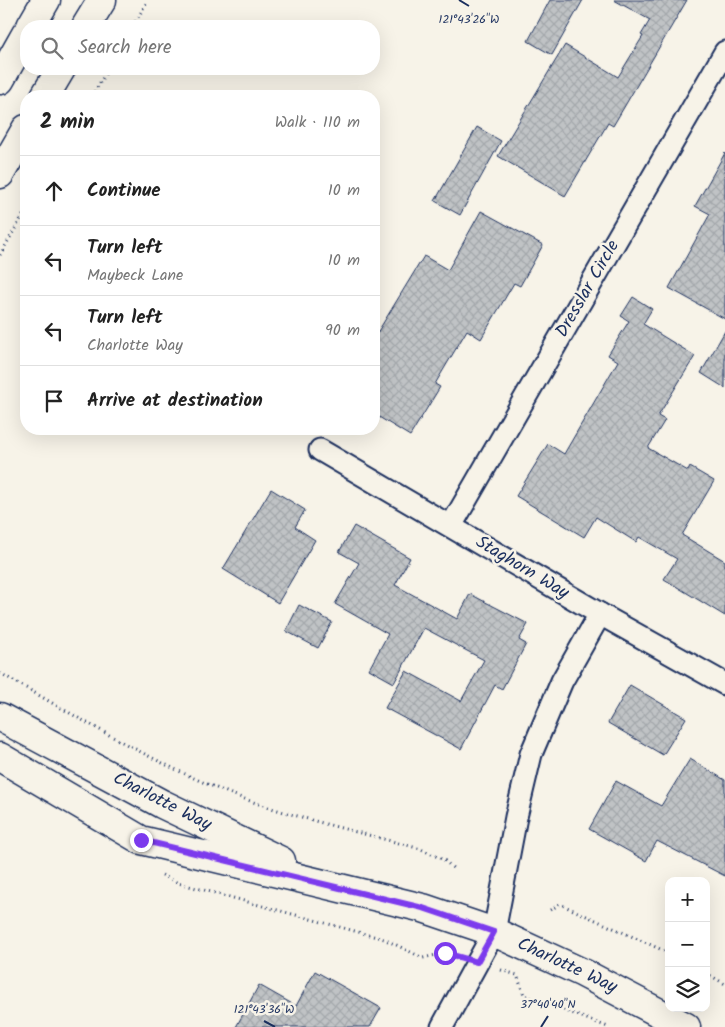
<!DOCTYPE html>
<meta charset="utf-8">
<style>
:root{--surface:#fff;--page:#f2f2f2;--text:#222;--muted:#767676;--line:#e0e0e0}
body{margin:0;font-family:Kalam,sans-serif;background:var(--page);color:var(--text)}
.controls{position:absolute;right:15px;bottom:15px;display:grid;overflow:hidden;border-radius:10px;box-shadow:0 5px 20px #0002}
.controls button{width:45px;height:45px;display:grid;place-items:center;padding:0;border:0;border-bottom:1px solid var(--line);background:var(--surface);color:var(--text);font:25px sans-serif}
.stop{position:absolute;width:15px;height:15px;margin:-11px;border:4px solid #7c3aed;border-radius:50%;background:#fff}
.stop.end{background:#7c3aed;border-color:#fff;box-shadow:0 1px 5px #0008}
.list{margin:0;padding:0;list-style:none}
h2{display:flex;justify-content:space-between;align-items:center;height:65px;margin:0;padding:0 20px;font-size:21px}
h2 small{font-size:16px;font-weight:400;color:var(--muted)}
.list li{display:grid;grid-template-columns:32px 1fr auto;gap:15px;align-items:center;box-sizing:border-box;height:70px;padding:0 20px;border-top:1px solid var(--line)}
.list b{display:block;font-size:19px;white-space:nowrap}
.list p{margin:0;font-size:16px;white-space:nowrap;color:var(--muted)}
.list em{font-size:16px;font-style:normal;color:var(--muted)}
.icon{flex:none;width:28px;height:28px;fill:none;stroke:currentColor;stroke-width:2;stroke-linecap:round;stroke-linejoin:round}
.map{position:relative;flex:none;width:725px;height:1027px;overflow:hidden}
.search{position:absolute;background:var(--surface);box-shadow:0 5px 20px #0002;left:20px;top:20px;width:360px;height:55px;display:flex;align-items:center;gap:12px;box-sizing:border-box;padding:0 18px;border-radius:20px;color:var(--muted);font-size:19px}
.panel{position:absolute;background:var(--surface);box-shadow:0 5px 20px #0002;left:20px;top:90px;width:360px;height:345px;border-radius:20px}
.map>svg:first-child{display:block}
.building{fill:url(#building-cross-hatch);stroke:#1b2f5e}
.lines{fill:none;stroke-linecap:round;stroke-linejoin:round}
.street-casing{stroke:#1b2f5e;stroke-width:25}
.secondary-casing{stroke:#1b2f5e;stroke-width:31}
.path{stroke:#1b2f5e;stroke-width:3;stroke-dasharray:1 4;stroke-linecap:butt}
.street{stroke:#f7f3e8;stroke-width:21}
.secondary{stroke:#f7f3e8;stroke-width:28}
.route{stroke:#7c3aed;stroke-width:6}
.ticks{fill:none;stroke:#1b2f5e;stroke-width:2}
.labels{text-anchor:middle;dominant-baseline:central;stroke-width:5;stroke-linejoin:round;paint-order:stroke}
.street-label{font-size:18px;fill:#1b2f5e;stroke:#f7f3e8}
.ticks-label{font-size:12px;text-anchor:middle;fill:#1b2f5e;stroke:#f7f3e8;stroke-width:5;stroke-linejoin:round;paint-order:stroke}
</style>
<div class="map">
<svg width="725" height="1027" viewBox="0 0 725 1027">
<defs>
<pattern id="building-cross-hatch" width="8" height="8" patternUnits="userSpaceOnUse" patternTransform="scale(1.25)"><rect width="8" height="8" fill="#c0c3c5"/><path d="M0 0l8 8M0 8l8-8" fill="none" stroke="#a4a8ac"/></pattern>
</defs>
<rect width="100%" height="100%" fill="#f7f3e8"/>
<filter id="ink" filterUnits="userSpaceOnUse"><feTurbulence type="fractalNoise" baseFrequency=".02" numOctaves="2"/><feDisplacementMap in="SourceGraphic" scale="10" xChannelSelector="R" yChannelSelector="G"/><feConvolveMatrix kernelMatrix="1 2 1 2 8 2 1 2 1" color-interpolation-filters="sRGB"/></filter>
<g filter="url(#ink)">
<!-- building -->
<g class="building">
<path d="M550 0H583L552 55 528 41Z"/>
<path d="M614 0H687L613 126 608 123 565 196 498 156 565 45 618 77 643 36 641 35 650 20Z"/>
<path d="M477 127 501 141 460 215 435 201Z"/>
<path d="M725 153V319L669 288 710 214 695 206Z"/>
<path d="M481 211 543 245 520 286 514 283 481 339 467 330 435 384 440 387 410 436 374 414V338L424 256 448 270Z"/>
<path d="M633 297 652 309 643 324 695 356 658 416 665 420 648 448 688 471 690 467 714 481 682 535 725 561V616L664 579 677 559 639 537 636 542 596 517 584 537 516 496 548 444 564 454 618 361 608 355 629 321 621 316Z"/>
<path d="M725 331V388L701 373Z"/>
<path d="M271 489 305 510 295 527 315 540 278 603 223 569Z"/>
<path d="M354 526 410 558 395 585 457 619 470 594 528 624 519 640 526 644 502 689 495 685 461 749 385 708 406 671 461 701 484 660 424 628 394 683 369 669 388 634 335 604 359 563 339 552Z"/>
<path d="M299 605 332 622 318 648 286 631Z"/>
<path d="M630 685 686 718 663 755 608 723Z"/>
<path d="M690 759 725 780V876L657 841 646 861 589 829 616 781 661 806Z"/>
<path d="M315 971 381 1008 370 1027H236L259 985 296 1006Z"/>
</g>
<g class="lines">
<defs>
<g id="street">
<path d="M320 450 600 614 725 684"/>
<path d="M451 526 725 52"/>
<path d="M442 1027 494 932 516 817 531 754 562 681 600 614"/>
</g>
<g id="secondary">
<path d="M31 26 46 0"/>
<path d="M86 26 102 0"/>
<path d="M0 80 26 34"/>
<path d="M45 96 61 69"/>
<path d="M0 174 26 129"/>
<path d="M0 717 162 804 281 861"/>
<path d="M0 757 141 840 423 908 494 932 583 973 686 1027"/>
</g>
</defs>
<!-- street casing -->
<use href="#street" class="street-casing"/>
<!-- secondary casing -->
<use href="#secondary" class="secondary-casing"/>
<!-- path -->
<g class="path">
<path d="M133 26 148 0"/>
<path d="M92 96 108 69"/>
<path d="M0 255 26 210"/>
<path d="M0 673C70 713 140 755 214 787 280 815 352 830 421 849L444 860 455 870"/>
<path d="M162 875 178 883 384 939 423 958 445 953 454 956"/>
<path d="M550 910 560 904 669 953"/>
<path d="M501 970 517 975 524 995 608 1027"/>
<path d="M706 973 725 984"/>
</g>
<!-- street -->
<use href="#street" class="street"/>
<!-- secondary -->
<use href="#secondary" class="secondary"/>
</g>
</g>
<g class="lines" filter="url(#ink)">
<!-- route -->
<path class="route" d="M141 840 423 908 494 932 477 962 445 953"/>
</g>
<!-- ticks -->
<path class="ticks" d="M459 0 469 6M264 1021 275 1027M541 1027 548 1016"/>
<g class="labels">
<!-- street labels -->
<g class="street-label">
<text transform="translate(588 289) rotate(-60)">Dresslar Circle</text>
<text transform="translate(522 568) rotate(31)">Staghorn Way</text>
<text transform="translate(162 802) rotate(27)">Charlotte Way</text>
<text transform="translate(567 966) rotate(25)">Charlotte Way</text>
</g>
</g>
<g class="ticks-label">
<text x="469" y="23">121°43'26"W</text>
<text x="548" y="1008">37°40'40"N</text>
<text x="264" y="1013">121°43'36"W</text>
</g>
</svg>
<div class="controls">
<button>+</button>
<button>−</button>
<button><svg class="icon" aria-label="layers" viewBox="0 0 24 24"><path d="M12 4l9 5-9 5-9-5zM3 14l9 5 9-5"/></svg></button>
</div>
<div class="stop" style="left:445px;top:953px"></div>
<div class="stop end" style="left:141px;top:840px"></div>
<div class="search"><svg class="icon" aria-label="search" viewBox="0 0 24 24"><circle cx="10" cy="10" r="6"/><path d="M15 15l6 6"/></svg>Search here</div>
<section class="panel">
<h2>2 min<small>Walk · 110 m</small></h2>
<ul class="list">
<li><svg class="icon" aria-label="ahead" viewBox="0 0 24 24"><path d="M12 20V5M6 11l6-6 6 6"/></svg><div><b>Continue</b></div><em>10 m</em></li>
<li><svg class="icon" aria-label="left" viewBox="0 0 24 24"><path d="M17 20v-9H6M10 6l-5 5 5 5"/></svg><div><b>Turn left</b><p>Maybeck Lane</p></div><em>10 m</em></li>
<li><svg class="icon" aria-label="left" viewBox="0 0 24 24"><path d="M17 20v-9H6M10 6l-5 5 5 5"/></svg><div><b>Turn left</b><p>Charlotte Way</p></div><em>90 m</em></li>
<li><svg class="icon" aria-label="arrive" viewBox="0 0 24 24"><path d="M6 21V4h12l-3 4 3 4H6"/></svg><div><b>Arrive at destination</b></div></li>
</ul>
</section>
</div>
